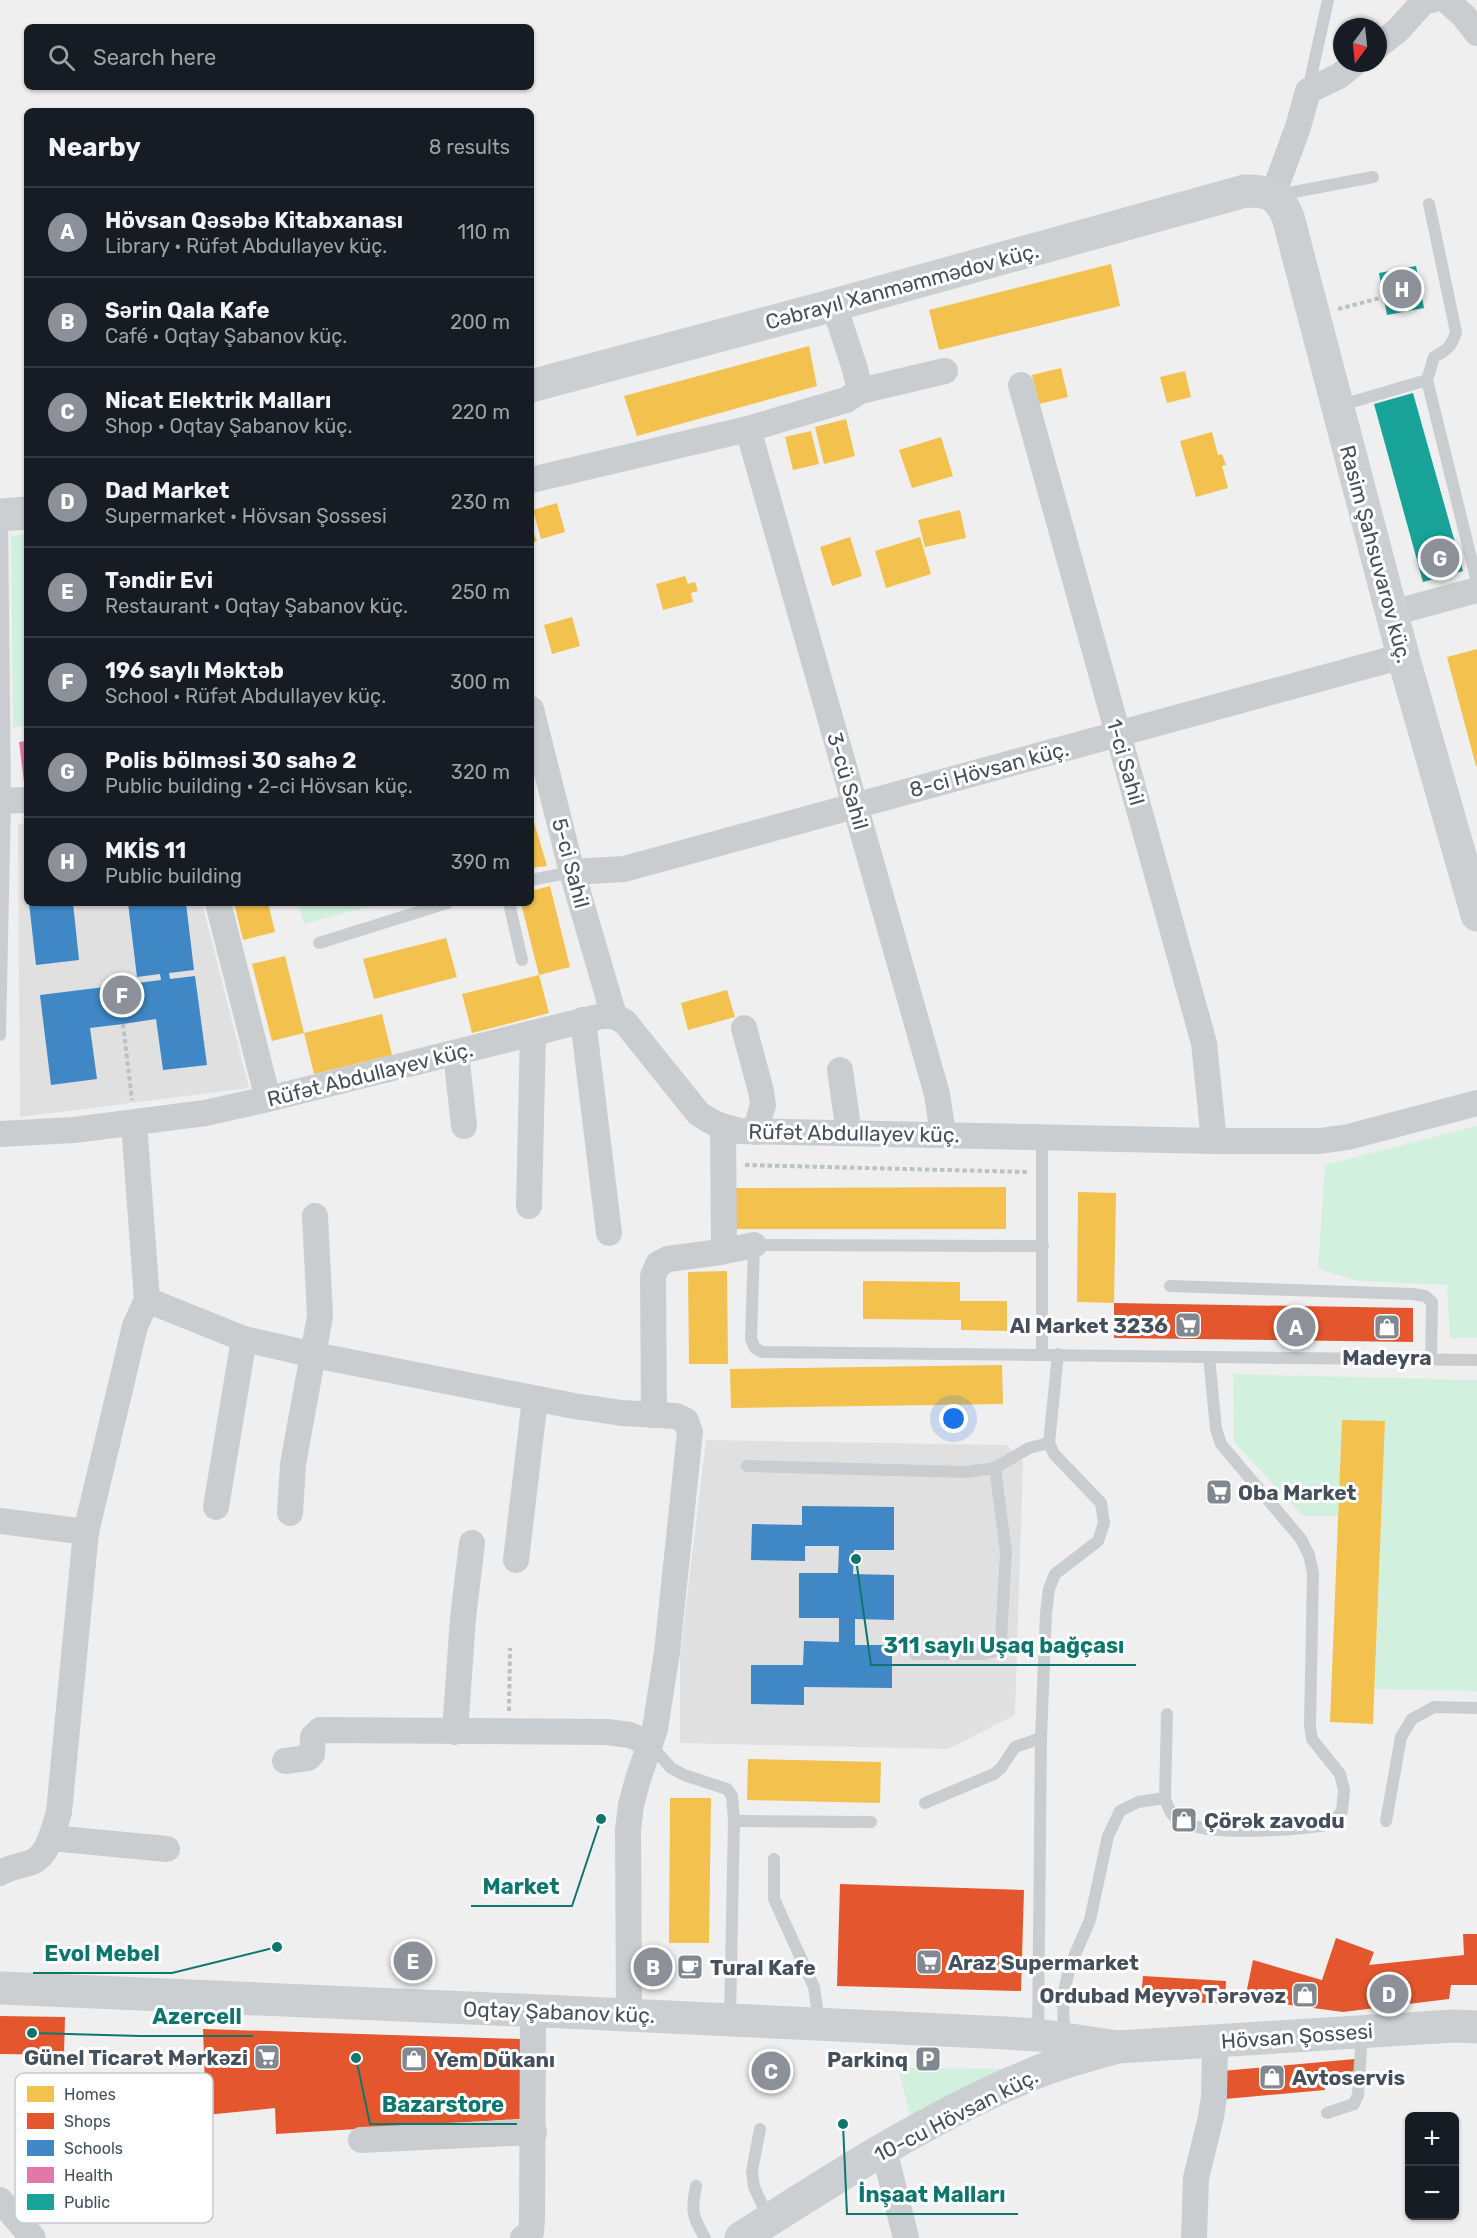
<!DOCTYPE html>
<meta charset="utf-8">
<style>
:root{--surface:#171b24;--page:#20242c;--text:#f1f3f6;--muted:#9ea1a6;--line:#363941;--accent:#8c9099}
body{margin:0;font-family:Rubik,sans-serif;background:var(--page);color:var(--text)}
.controls{position:absolute;right:18px;bottom:18px;display:grid;overflow:hidden;border-radius:9px;box-shadow:0 2px 4px #0004}
.controls button{width:54px;height:54px;display:grid;place-items:center;padding:0;border:0;border-bottom:2px solid var(--line);background:var(--surface);color:var(--text);font:30px sans-serif}
.compass{position:absolute;left:1333px;top:18px;width:54px;height:54px;border-radius:50%;background:var(--surface);box-shadow:0 2px 4px #0004;rotate:195deg}
.you{position:absolute;left:954px;top:1419px;width:21px;height:21px;margin:-15px;border:4px solid #fff;border-radius:50%;background:#1a73e8;box-shadow:0 0 0 9px #1a73e833}
.badge{display:grid;place-items:center;width:39px;height:39px;border-radius:50%;background:var(--accent);color:#fff;font-size:20px;font-weight:700}
.pin{position:absolute;translate:-50% -50%;border:3px solid #fff;box-shadow:0 2px 6px #0006}
.list{margin:0;padding:0;list-style:none}
h2{display:flex;justify-content:space-between;align-items:center;height:78px;margin:0;padding:0 24px;font-size:26px}
h2 small{font-size:20px;font-weight:400;color:var(--muted)}
.list li{display:grid;grid-template-columns:39px 1fr auto;gap:18px;align-items:center;box-sizing:border-box;height:90px;padding:0 24px;border-top:2px solid var(--line)}
.list b{display:block;font-size:22px;white-space:nowrap}
.list p{margin:0;font-size:20px;white-space:nowrap;color:var(--muted)}
.list em{font-size:20px;font-style:normal;color:var(--muted)}
.icon{flex:none;width:33px;height:33px;fill:none;stroke:currentColor;stroke-width:2;stroke-linecap:round;stroke-linejoin:round}
.map{position:relative;flex:none;width:1477px;height:2238px;overflow:hidden}
.search{position:absolute;background:var(--surface);box-shadow:0 2px 4px #0004;left:24px;top:24px;width:510px;height:66px;display:flex;align-items:center;gap:15px;box-sizing:border-box;padding:0 21px;border-radius:9px;color:var(--muted);font-size:22px}
.panel{position:absolute;background:var(--surface);box-shadow:0 2px 4px #0004;left:24px;top:108px;width:510px;height:798px;border-radius:9px}
.map>svg:first-child{display:block}
.education{fill:#e1e0e1}
.green{fill:#d2f0de}
.homes{fill:#f2c14e}
.shops{fill:#e4572e}
.schools{fill:#3f88c5}
.health{fill:#e377a8}
.public{fill:#17a398}
.lines{fill:none;stroke-linecap:round;stroke-linejoin:round}
.path{stroke:#b7c4c1;stroke-width:4;stroke-dasharray:4.5 3;stroke-linecap:butt}
.lane{stroke:#cacdd0;stroke-width:12}
.street{stroke:#cacdd0;stroke-width:26}
.secondary{stroke:#cbcfd2;stroke-width:33}
.labels{text-anchor:middle;dominant-baseline:central;stroke-width:6;stroke-linejoin:round;paint-order:stroke}
.street-label{font-size:21px;fill:#45505c;stroke:#fff}
.poi-label{font-size:21px;font-weight:bold;fill:#45505c;stroke:#fff;text-anchor:start}
.key{fill:#fff;stroke:#c7cace;stroke-width:1.5}
.key-label{font-size:16px;fill:#45505c}
.leader{fill:none;stroke:#0f766e;stroke-width:2}
.callout-dot{fill:#0f766e;stroke:#fff;stroke-width:2}
.callout-label{font-size:22px;text-anchor:middle;font-weight:bold;fill:#0f766e;stroke:#fff;stroke-width:6;stroke-linejoin:round;paint-order:stroke}
</style>
<div class="map">
<svg width="1477" height="2238" viewBox="0 0 1477 2238">
<rect width="100%" height="100%" fill="#f0efef"/>
<!-- education -->
<g class="education">
<path d="M27 823V903H202L249 1088 20 1117 18 824Z"/>
<path d="M706 1440 1007 1445 1023 1462 1015 1715 948 1749 680 1743V1656Z"/>
</g>
<!-- green -->
<g class="green">
<path d="M27 534V726L13 727 11 536Z"/>
<path d="M298 903H382L304 924Z"/>
<path d="M1477 1126V1338H1450L1447 1285 1359 1281 1318 1269 1325 1165Z"/>
<path d="M1233 1374 1477 1380V1691L1375 1689 1385 1422 1342 1420 1338 1516H1303L1234 1442Z"/>
<path d="M898 2068 1004 2069 911 2119Z"/>
</g>
<!-- homes -->
<g class="homes">
<path d="M1111 264 1120 306 939 350 929 310Z"/>
<path d="M809 346 817 386 637 436 624 396Z"/>
<path d="M1061 368 1068 397 1039 404 1032 375Z"/>
<path d="M1185 371 1191 397 1167 403 1160 377Z"/>
<path d="M846 419 855 456 824 464 815 427Z"/>
<path d="M811 431 819 464 793 470 785 437Z"/>
<path d="M1212 432 1218 455 1222 454 1226 465 1222 466 1228 488 1196 497 1180 441Z"/>
<path d="M941 437 953 476 912 488 899 450Z"/>
<path d="M557 503 565 532 541 539 533 510Z"/>
<path d="M960 510 966 538 925 547 918 520Z"/>
<path d="M531 525 537 541 531 543Z"/>
<path d="M850 537 862 576 832 586 820 547Z"/>
<path d="M920 537 931 574 886 588 875 551Z"/>
<path d="M685 576 688 584 695 582 698 591 691 593 693 602 663 610 656 584Z"/>
<path d="M572 617 580 646 552 654 544 625Z"/>
<path d="M1477 649V766H1476L1447 657Z"/>
<path d="M531 812 547 866 531 868Z"/>
<path d="M550 886 570 967 539 975 521 903H531V891Z"/>
<path d="M234 903H268L275 932 243 940Z"/>
<path d="M446 938 457 977 374 999 363 959Z"/>
<path d="M285 956 304 1033 382 1014 392 1055 314 1074 304 1033 272 1041 252 964Z"/>
<path d="M539 975 549 1013 472 1033 462 994Z"/>
<path d="M727 990 735 1017 688 1030 681 1003Z"/>
<path d="M1006 1187V1229H734L733 1188Z"/>
<path d="M1078 1192 1116 1193 1114 1303 1077 1302Z"/>
<path d="M727 1271 728 1364H689L688 1272Z"/>
<path d="M863 1281 960 1282V1301H1007V1331L961 1330V1320L863 1319Z"/>
<path d="M1002 1365 1003 1404 731 1408 730 1369Z"/>
<path d="M1342 1420 1385 1421 1373 1724 1330 1722Z"/>
<path d="M748 1759 881 1762 880 1803 747 1800Z"/>
<path d="M670 1798H711L709 1943H669Z"/>
</g>
<!-- shops -->
<g class="shops">
<path d="M1114 1303 1413 1308V1342L1114 1338Z"/>
<path d="M840 1884 1024 1890 1021 1991 837 1986Z"/>
<path d="M1463 1934H1477V1985H1451L1449 1999 1343 2012 1245 1999 1253 1960 1322 1980 1336 1938 1374 1952 1369 1965 1464 1955Z"/>
<path d="M1143 1976 1226 1981 1225 2004 1141 1999Z"/>
<path d="M0 2016 65 2017 64 2055 0 2054Z"/>
<path d="M203 2029 520 2039V2119L276 2134 275 2108 206 2115Z"/>
<path d="M1355 2059 1357 2071 1323 2074 1325 2090 1225 2099 1222 2071Z"/>
</g>
<!-- schools -->
<g class="schools">
<path d="M29 903H73L79 960 36 965Z"/>
<path d="M128 903H186L194 970 169 973 170 979 195 976 207 1065 163 1070 156 1019 123 1024 90 1028 97 1079 51 1085 40 995 161 980 160 974 137 977Z"/>
<path d="M802 1506 894 1507V1550H854L853 1574 894 1575V1620L855 1619V1645H892V1688L804 1687V1705L751 1704V1665H803L804 1641 839 1642V1618H799V1573H838L839 1546H805V1561L751 1560 752 1524 802 1525Z"/>
</g>
<!-- health -->
<path class="health" d="M27 741V781L24 782 19 742Z"/>
<!-- public -->
<g class="public">
<path d="M1416 266 1424 308 1387 315 1379 273Z"/>
<path d="M1413 393 1463 571 1423 582 1374 404Z"/>
</g>
<g class="lines">
<!-- path -->
<g class="path">
<path d="M1338 309 1384 297"/>
<path d="M123 1024 132 1100"/>
<path d="M745 1165 1028 1172"/>
<path d="M509 1711 510 1648"/>
</g>
<!-- lane -->
<g class="lane">
<path d="M1308 90 1328 0"/>
<path d="M1278 195 1373 177"/>
<path d="M1427 380 1477 582"/>
<path d="M1338 406 1427 380 1434 357C1447 350 1452 346 1456 332L1429 204"/>
<path d="M531 880 572 872"/>
<path d="M509 903 522 960"/>
<path d="M319 943 447 903"/>
<path d="M0 1035 5 801 2 516"/>
<path d="M1043 1246 754 1245 751 1339 755 1348 762 1352 1477 1360"/>
<path d="M1170 1286 1412 1294 1425 1296 1432 1302 1431 1360"/>
<path d="M1042 1354V1138"/>
<path d="M747 1466 967 1472 995 1468 1029 1448 1049 1443"/>
<path d="M915 1654H984L995 1651 1001 1639 1006 1552 995 1468"/>
<path d="M1167 1714 1165 1798C1168 1807 1170 1815 1180 1821 1208 1837 1299 1830 1332 1824L1342 1811 1344 1790 1340 1774 1312 1739 1310 1725 1313 1573 1309 1555 1301 1539 1221 1444 1216 1429 1209 1357"/>
<path d="M650 1744 671 1768 684 1775 727 1789 732 1796 734 1821 730 2017"/>
<path d="M925 1803 994 1774 1001 1768 1015 1747 1041 1738"/>
<path d="M734 1821 871 1822"/>
<path d="M1386 1821 1401 1737 1412 1719 1434 1707 1477 1708"/>
<path d="M774 1859V1899L814 1987 819 2022"/>
<path d="M1038 2035 1041 1738 1046 1613 1049 1589 1055 1574 1098 1541 1104 1523 1101 1503 1054 1454 1049 1443 1058 1354"/>
<path d="M1064 2038 1063 1996 1070 1966 1090 1920 1108 1836 1120 1811 1138 1802 1165 1798"/>
<path d="M1327 2113 1354 2104 1358 2095 1362 2033"/>
<path d="M760 2129 752 2171 754 2187 769 2219"/>
<path d="M696 2186C691 2211 692 2216 705 2238"/>
</g>
<!-- street -->
<g class="street">
<path d="M1446 0 1464 16 1477 33"/>
<path d="M1378 46 1398 30 1425 0H1432"/>
<path d="M1273 195 1298 127 1308 91 1339 76 1355 63"/>
<path d="M1021 385 1204 1043 1214 1141"/>
<path d="M860 391 945 371"/>
<path d="M748 429 937 1094 943 1134"/>
<path d="M531 480 748 429 846 400 860 391 855 369 834 305"/>
<path d="M1392 613 1477 590"/>
<path d="M531 709 572 872 614 1016"/>
<path d="M0 801 27 800"/>
<path d="M572 872 624 869 1403 656"/>
<path d="M218 903 268 1099"/>
<path d="M583 1020 609 1233"/>
<path d="M744 1028 761 1091 763 1105 755 1132"/>
<path d="M456 1053 464 1126"/>
<path d="M840 1070 849 1133"/>
<path d="M134 1123 147 1300 244 1339 314 1355 574 1406 622 1413 676 1416 686 1421 690 1432 667 1652 655 1729 638 1779 631 1805 628 1830 629 2015"/>
<path d="M0 1134 74 1130 205 1113 268 1099 602 1016H614L625 1022 698 1113C711 1123 723 1127 740 1131L1214 1141H1320L1348 1137 1477 1103"/>
<path d="M529 1206 533 1033"/>
<path d="M720 1252 754 1245"/>
<path d="M654 1415 653 1276 658 1264 668 1259 720 1252 724 1242 723 1127"/>
<path d="M216 1507 244 1339"/>
<path d="M290 1513 293 1464 320 1316 315 1216"/>
<path d="M0 1521 86 1532"/>
<path d="M516 1560 535 1399"/>
<path d="M455 1732 463 1618 472 1543"/>
<path d="M285 1761 308 1758 312 1754 313 1737 320 1730 607 1732 630 1735 650 1744"/>
<path d="M51 1838 167 1849"/>
<path d="M0 1873C9 1867 22 1866 32 1862 49 1855 54 1827 59 1812L86 1532 135 1326 147 1300"/>
<path d="M361 2140 534 2132"/>
<path d="M884 2150 906 2238"/>
<path d="M0 2200 33 2238"/>
<path d="M523 2238 531 2232 532 2220 533 2012"/>
<path d="M1194 2238 1196 2178 1211 2117 1214 2097 1215 2042"/>
</g>
<!-- secondary -->
<g class="secondary">
<path d="M531 386 834 305 1245 191C1269 191 1278 194 1288 217L1403 656 1477 915"/>
<path d="M0 515 27 513"/>
<path d="M0 1988C335 2003 671 2015 1006 2033L1038 2035 1118 2047"/>
<path d="M741 2238C833 2179 933 2114 1035 2073 1062 2062 1090 2055 1118 2047L1454 2026 1477 2027"/>
</g>
</g>
<!-- icons -->
<defs>
<symbol id="supermarket-square" viewBox="-11 -11 22 22"><rect x="-9" y="-9" width="18" height="18" rx="4" fill="#81888f" stroke="#fff"/><path d="M-6-5.5h2.5l.6 2H6L4.5 2H-2.5L-4.4-4H-6ZM-1.5 3.2a1.3 1.3 0 1 0 .1 0ZM3 3.2a1.3 1.3 0 1 0 .1 0Z" fill="#fff"/></symbol>
<symbol id="shop-square" viewBox="-11 -11 22 22"><rect x="-9" y="-9" width="18" height="18" rx="4" fill="#81888f" stroke="#fff"/><path d="M-5-2.5h2.3a2.7 3.5 0 0 1 5.4 0H5L5.5 6h-11ZM-1.5-2.5h3a1.5 2.3 0 0 0-3 0Z" fill="#fff"/></symbol>
<symbol id="cafe-square" viewBox="-11 -11 22 22"><rect x="-9" y="-9" width="18" height="18" rx="4" fill="#81888f" stroke="#fff"/><path d="M-5.5-4.5H6V0H3Q3 3.5 0 3.5H-2.5Q-5.5 3.5-5.5 0ZM3-3.2v2h1.7v-2ZM-6 4.5H4V6H-6Z" fill="#fff"/></symbol>
<symbol id="parking-square" viewBox="-11 -11 22 22"><rect x="-9" y="-9" width="18" height="18" rx="4" fill="#81888f" stroke="#fff"/><path d="M-3.5-5.5H1a3.5 3.5 0 0 1 0 7H-1V5.5H-3.5ZM-1-3.4V-.6H.8a1.4 1.4 0 0 0 0-2.8Z" fill="#fff"/></symbol>
</defs>
<g fill-rule="evenodd">
<use href="#supermarket-square" x="1173" y="1310" width="30" height="30"/>
<use href="#shop-square" x="1372" y="1312" width="30" height="30"/>
<use href="#supermarket-square" x="1204" y="1477" width="30" height="30"/>
<use href="#shop-square" x="1169" y="1805" width="30" height="30"/>
<use href="#supermarket-square" x="914" y="1947" width="30" height="30"/>
<use href="#cafe-square" x="675" y="1952" width="30" height="30"/>
<use href="#shop-square" x="1290" y="1980" width="30" height="30"/>
<use href="#supermarket-square" x="252" y="2042" width="30" height="30"/>
<use href="#shop-square" x="399" y="2044" width="30" height="30"/>
<use href="#parking-square" x="913" y="2044" width="30" height="30"/>
<use href="#shop-square" x="1257" y="2062" width="30" height="30"/>
</g>
<g class="labels">
<!-- street labels -->
<g class="street-label">
<text transform="translate(902 286) rotate(-15)">Cəbrayıl Xanməmmədov küç.</text>
<text transform="translate(1376 554) rotate(75)">Rasim Şahsuvarov küç.</text>
<text transform="translate(1126 762) rotate(74)">1-ci Sahil</text>
<text transform="translate(989 769) rotate(-15)">8-ci Hövsan küç.</text>
<text transform="translate(848 781) rotate(74)">3-cü Sahil</text>
<text transform="translate(571 863) rotate(75)">5-ci Sahil</text>
<text transform="translate(370 1074) rotate(-14)">Rüfət Abdullayev küç.</text>
<text transform="translate(854 1133) rotate(1)">Rüfət Abdullayev küç.</text>
<text transform="translate(559 2012) rotate(2)">Oqtay Şabanov küç.</text>
<text transform="translate(1297 2036) rotate(-4)">Hövsan Şossesi</text>
<text transform="translate(956 2115) rotate(-27)">10-cu Hövsan küç.</text>
</g>
<!-- poi labels -->
<g class="poi-label">
<text x="1168" y="1325" text-anchor="end">Al Market 3236</text>
<text x="1387" y="1357" text-anchor="middle">Madeyra</text>
<text x="1238" y="1492">Oba Market</text>
<text x="1204" y="1820">Çörək zavodu</text>
<text x="948" y="1962">Araz Supermarket</text>
<text x="710" y="1967">Tural Kafe</text>
<text x="1286" y="1995" text-anchor="end">Ordubad Meyvə Tərəvəz</text>
<text x="248" y="2057" text-anchor="end">Günel Ticarət Mərkəzi</text>
<text x="434" y="2059">Yem Dükanı</text>
<text x="908" y="2059" text-anchor="end">Parkinq</text>
<text x="1292" y="2077">Avtoservis</text>
</g>
</g>
<!-- legend -->
<rect x="15" y="2073" width="198" height="150" rx="9" class="key"/>
<rect x="27" y="2086" width="27" height="16" fill="#f2c14e"/>
<rect x="27" y="2113" width="27" height="16" fill="#e4572e"/>
<rect x="27" y="2140" width="27" height="16" fill="#3f88c5"/>
<rect x="27" y="2167" width="27" height="16" fill="#e377a8"/>
<rect x="27" y="2194" width="27" height="16" fill="#17a398"/>
<g class="key-label">
<text x="64" y="2100">Homes</text>
<text x="64" y="2127">Shops</text>
<text x="64" y="2154">Schools</text>
<text x="64" y="2181">Health</text>
<text x="64" y="2208">Public</text>
</g>
<!-- callouts -->
<path class="leader" d="M856 1559L871 1665H1136M601 1819L572 1906H471M277 1947L172 1973H33M32 2033L140 2036H253M356 2058L370 2124H517M843 2124L847 2214H1018"/>
<g class="callout-dot">
<circle cx="856" cy="1559" r="6"/>
<circle cx="601" cy="1819" r="6"/>
<circle cx="277" cy="1947" r="6"/>
<circle cx="32" cy="2033" r="6"/>
<circle cx="356" cy="2058" r="6"/>
<circle cx="843" cy="2124" r="6"/>
</g>
<g class="callout-label">
<text x="1004" y="1653">311 saylı Uşaq bağçası</text>
<text x="521" y="1894">Market</text>
<text x="102" y="1961">Evol Mebel</text>
<text x="197" y="2024">Azercell</text>
<text x="443" y="2112">Bazarstore</text>
<text x="932" y="2202">İnşaat Malları</text>
</g>
</svg>
<div class="controls">
<button>+</button>
<button>−</button>
</div>
<svg class="compass" viewBox="-18 -18 36 36"><path d="M0-13l5 13h-10z" fill="#e53935"/><path d="M0 13l5-13h-10z" fill="#9ea1a6"/></svg>
<div class="you"></div>
<div class="pin badge" style="left:1296px;top:1327px">A</div>
<div class="pin badge" style="left:653px;top:1967px">B</div>
<div class="pin badge" style="left:771px;top:2071px">C</div>
<div class="pin badge" style="left:1389px;top:1994px">D</div>
<div class="pin badge" style="left:413px;top:1961px">E</div>
<div class="pin badge" style="left:122px;top:995px">F</div>
<div class="pin badge" style="left:1440px;top:558px">G</div>
<div class="pin badge" style="left:1402px;top:289px">H</div>
<div class="search"><svg class="icon" aria-label="search" viewBox="0 0 24 24"><circle cx="10" cy="10" r="6"/><path d="M15 15l6 6"/></svg>Search here</div>
<section class="panel">
<h2>Nearby<small>8 results</small></h2>
<ul class="list">
<li><span class="badge">A</span><div><b>Hövsan Qəsəbə Kitabxanası</b><p>Library · Rüfət Abdullayev küç.</p></div><em>110 m</em></li>
<li><span class="badge">B</span><div><b>Sərin Qala Kafe</b><p>Café · Oqtay Şabanov küç.</p></div><em>200 m</em></li>
<li><span class="badge">C</span><div><b>Nicat Elektrik Malları</b><p>Shop · Oqtay Şabanov küç.</p></div><em>220 m</em></li>
<li><span class="badge">D</span><div><b>Dad Market</b><p>Supermarket · Hövsan Şossesi</p></div><em>230 m</em></li>
<li><span class="badge">E</span><div><b>Təndir Evi</b><p>Restaurant · Oqtay Şabanov küç.</p></div><em>250 m</em></li>
<li><span class="badge">F</span><div><b>196 saylı Məktəb</b><p>School · Rüfət Abdullayev küç.</p></div><em>300 m</em></li>
<li><span class="badge">G</span><div><b>Polis bölməsi 30 sahə 2</b><p>Public building · 2-ci Hövsan küç.</p></div><em>320 m</em></li>
<li><span class="badge">H</span><div><b>MKİS 11</b><p>Public building</p></div><em>390 m</em></li>
</ul>
</section>
</div>
